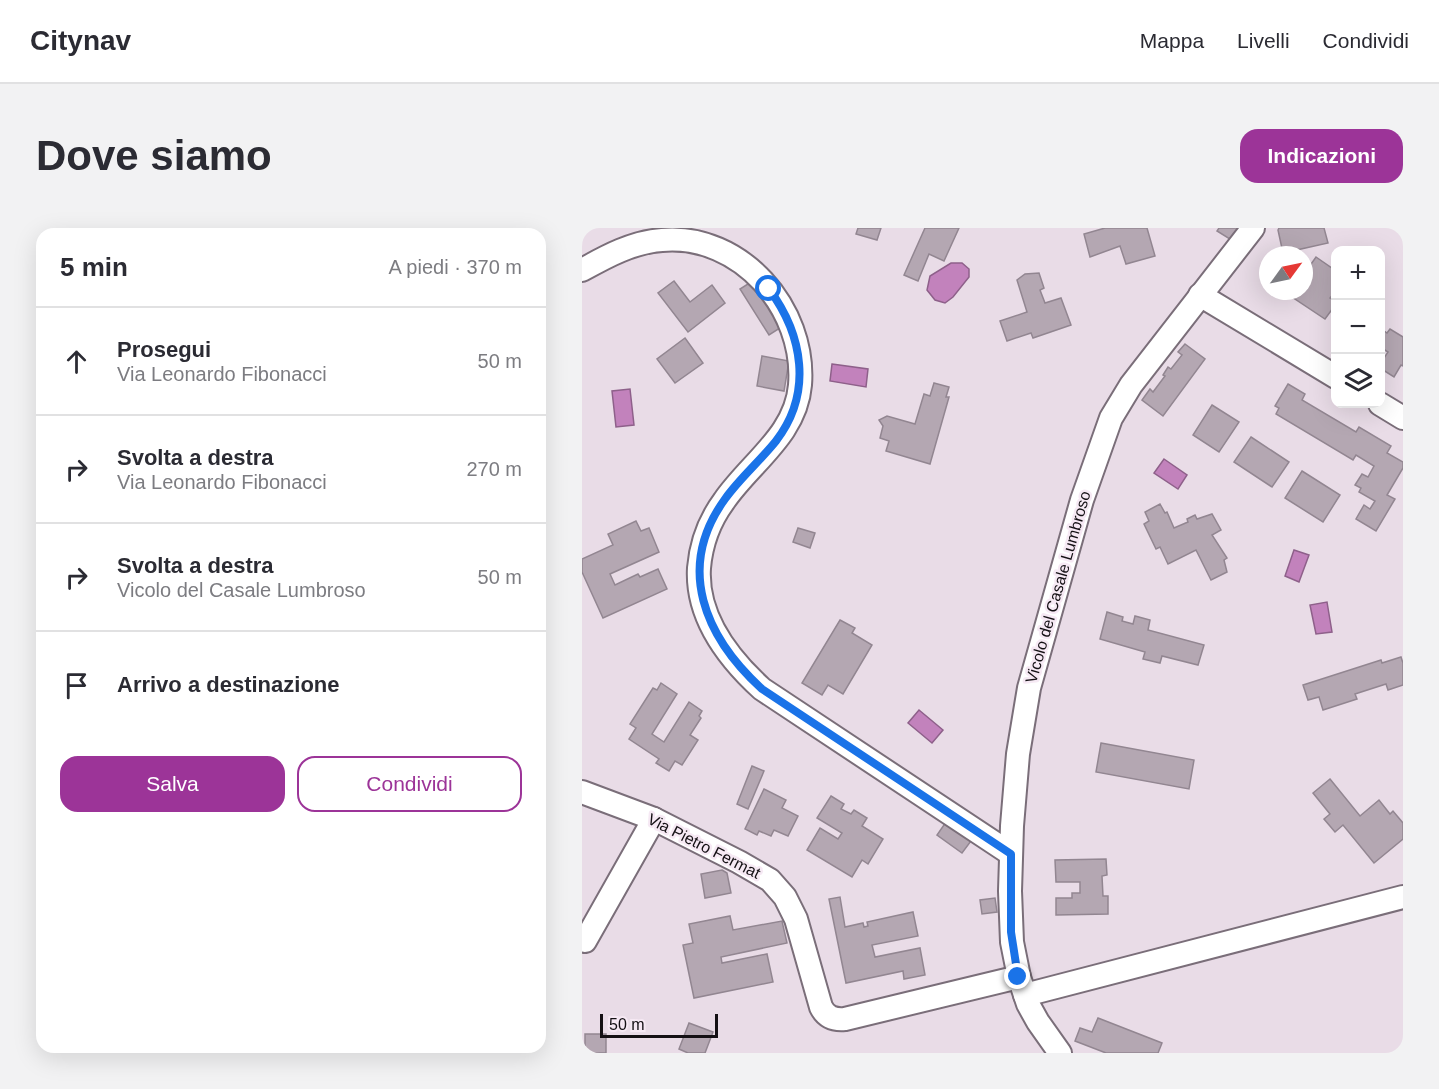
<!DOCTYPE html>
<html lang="it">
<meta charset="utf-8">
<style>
:root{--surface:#fff;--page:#f2f2f3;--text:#2b2b33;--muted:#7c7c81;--line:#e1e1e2;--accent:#9c3498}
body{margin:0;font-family:Arial,sans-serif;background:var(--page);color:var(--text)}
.controls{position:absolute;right:18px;top:18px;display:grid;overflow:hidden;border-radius:12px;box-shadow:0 6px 24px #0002}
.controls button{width:54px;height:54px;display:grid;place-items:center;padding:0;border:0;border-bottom:2px solid var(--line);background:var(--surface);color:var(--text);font:30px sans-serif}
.compass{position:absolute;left:677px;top:18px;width:54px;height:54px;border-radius:50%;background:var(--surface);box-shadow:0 6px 24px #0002;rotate:57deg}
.scale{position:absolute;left:18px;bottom:15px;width:118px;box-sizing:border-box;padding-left:6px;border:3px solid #141014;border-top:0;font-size:16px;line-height:21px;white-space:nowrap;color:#141014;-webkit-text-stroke:4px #f6e9f4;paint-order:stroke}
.stop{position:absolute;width:18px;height:18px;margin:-14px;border:4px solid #1a73e8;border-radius:50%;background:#fff}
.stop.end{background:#1a73e8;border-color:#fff;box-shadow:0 2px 6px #0008}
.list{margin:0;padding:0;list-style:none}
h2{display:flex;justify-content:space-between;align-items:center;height:78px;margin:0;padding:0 24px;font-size:26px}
h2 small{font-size:20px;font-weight:400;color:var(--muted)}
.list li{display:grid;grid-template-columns:39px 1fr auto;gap:18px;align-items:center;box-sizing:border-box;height:108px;padding:0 24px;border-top:2px solid var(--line)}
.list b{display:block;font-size:22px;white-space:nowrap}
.list p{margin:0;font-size:20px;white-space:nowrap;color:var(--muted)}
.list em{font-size:20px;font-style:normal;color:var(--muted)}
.actions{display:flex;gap:12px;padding:18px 24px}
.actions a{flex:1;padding:14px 0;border:2px solid var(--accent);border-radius:18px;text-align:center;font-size:21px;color:var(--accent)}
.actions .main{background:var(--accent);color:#fff}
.icon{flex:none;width:33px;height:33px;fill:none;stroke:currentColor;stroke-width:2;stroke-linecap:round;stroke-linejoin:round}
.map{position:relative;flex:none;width:821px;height:825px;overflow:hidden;border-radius:18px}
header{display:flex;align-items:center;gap:36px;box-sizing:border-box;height:84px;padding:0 30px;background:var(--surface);border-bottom:2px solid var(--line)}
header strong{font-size:28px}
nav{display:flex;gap:33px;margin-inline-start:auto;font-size:21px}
.intro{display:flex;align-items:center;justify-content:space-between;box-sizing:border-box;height:144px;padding:0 36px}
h1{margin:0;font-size:42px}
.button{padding:15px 27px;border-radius:18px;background:var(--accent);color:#fff;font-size:21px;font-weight:700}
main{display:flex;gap:36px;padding:0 36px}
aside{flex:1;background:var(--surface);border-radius:18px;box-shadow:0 6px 24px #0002}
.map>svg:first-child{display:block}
.water{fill:#c282bc;stroke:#8e608a;stroke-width:1.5}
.building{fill:#b4a7b2;stroke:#928691;stroke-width:1.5}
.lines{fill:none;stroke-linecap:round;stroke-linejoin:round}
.minor-casing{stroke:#7a6e79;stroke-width:26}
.minor{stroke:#fff;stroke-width:22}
.route{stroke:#1a73e8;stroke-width:8}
.labels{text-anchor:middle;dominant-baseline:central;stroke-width:5;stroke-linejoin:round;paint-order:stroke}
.street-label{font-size:16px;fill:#141014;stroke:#f6e9f4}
</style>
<header>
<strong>Citynav</strong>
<nav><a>Mappa</a><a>Livelli</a><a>Condividi</a></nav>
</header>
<div class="intro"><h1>Dove siamo</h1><a class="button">Indicazioni</a></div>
<main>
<aside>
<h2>5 min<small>A piedi · 370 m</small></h2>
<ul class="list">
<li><svg class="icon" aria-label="ahead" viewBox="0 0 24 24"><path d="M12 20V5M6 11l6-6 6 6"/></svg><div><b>Prosegui</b><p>Via Leonardo Fibonacci</p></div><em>50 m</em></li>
<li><svg class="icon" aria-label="right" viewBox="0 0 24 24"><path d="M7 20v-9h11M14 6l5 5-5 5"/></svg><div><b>Svolta a destra</b><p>Via Leonardo Fibonacci</p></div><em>270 m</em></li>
<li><svg class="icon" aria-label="right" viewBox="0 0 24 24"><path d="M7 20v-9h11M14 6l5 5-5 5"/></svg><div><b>Svolta a destra</b><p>Vicolo del Casale Lumbroso</p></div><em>50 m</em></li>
<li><svg class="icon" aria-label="arrive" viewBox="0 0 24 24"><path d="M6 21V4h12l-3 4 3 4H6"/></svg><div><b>Arrivo a destinazione</b></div></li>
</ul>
<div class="actions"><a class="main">Salva</a><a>Condividi</a></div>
</aside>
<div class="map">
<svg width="821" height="825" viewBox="0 0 821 825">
<rect width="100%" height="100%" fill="#e9dce7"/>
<!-- water -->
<g class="water">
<path d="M369 35H380L387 41V49L371 69 363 75 353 72 345 62 348 48Z"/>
<path d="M250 136 286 141 284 159 248 153Z"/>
<path d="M48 161 52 197 34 199 30 163Z"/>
<path d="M582 231 605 247 596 261 572 245Z"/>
<path d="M712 322 727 327 717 354 703 348Z"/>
<path d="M745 374 750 404 734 406 728 377Z"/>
<path d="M337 482 361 502 350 515 326 495Z"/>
</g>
<!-- building -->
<g class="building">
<path d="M276 0H299L295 12 274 6Z"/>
<path d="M343 0H377L362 33 347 26 336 53 322 47Z"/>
<path d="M523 0H565L573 28 544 36 538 18 508 29 502 6Z"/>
<path d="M637 0H659L651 13 635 3Z"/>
<path d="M697 0H742L746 15 701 25 696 2Z"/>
<path d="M734 29 754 43V63L748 70 754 73V76L743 91 707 67 710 63H722V46Z"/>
<path d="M457 45 462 60 458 62 463 75 479 70 489 97 451 110 449 105 425 113 418 93 445 84 435 52 443 46Z"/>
<path d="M92 53 108 74 130 57 143 75 106 104 76 65Z"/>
<path d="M169 54 192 86 198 100 187 107 158 61Z"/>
<path d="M798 100 805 105 808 101 821 109V138L819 137 812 149 798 140V136L806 124 798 119Z"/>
<path d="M103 110 121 135 93 155 75 131Z"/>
<path d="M603 116 623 131 581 188 560 172 568 161 571 164 583 148 581 147 586 139 589 141 600 127 596 124Z"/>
<path d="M180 128 207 133 202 163 175 158Z"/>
<path d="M352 155 367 159 364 169H367L348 236 304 223 307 213 298 210 301 198 297 192 305 188 333 196 342 166 348 168Z"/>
<path d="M706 156 723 166 720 172 774 204 777 199 809 218 805 225 821 234V240L805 267 813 271 794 303 774 291 782 277 788 281 793 273 777 264 779 260 773 257 780 246 786 249 792 238 774 227 771 232 694 186 697 180 693 178Z"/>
<path d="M630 177 657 194 637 224 611 207Z"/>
<path d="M669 209 707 234 690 259 652 234Z"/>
<path d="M720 243 758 267 741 294 703 270Z"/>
<path d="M578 276 583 285 585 284 592 300 606 294 605 291 613 287 615 291 630 286 639 302 630 307 645 330 642 332 645 344 629 352 614 322 586 336 578 319 574 321 562 296 567 293 563 284Z"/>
<path d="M54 293 59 303 67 300 77 324 28 346 33 357 56 346 58 349 76 341 85 361 21 390 0 344V331L31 317 26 306Z"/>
<path d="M216 300 233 305 228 320 211 314Z"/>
<path d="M525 384 541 389 540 393 551 396 553 388 568 392 566 402 622 417 616 437 580 428 578 435 561 431 563 424 518 411Z"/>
<path d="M258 392 273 400 270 405 290 417 261 466 246 457 240 467 220 455Z"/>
<path d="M819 429 821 435V457L806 462 804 456 773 466 775 471 741 482 737 469 726 472 721 457 799 432 800 435Z"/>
<path d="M79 455 95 466 70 506 82 514 107 474 120 483 117 488 119 490 108 507 116 512 100 537 93 533 87 543 74 535 77 531 47 511 54 500 48 496 71 460 75 462Z"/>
<path d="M519 515 612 532 607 561 514 544Z"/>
<path d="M170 538 182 543 166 581 155 576Z"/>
<path d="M748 551 778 588 797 572 808 586 811 583 821 595V611L792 635 761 597 753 604 742 591 748 586 731 565Z"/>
<path d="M182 561 204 572 200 580 216 588 206 608 192 602 189 608 177 603 175 607 163 601Z"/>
<path d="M249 568 262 576 259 581 269 586 272 582 285 590 280 598 301 611 286 636 280 632 270 649 225 622 238 600 256 611 260 605 235 590Z"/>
<path d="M364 594 389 613 380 625 355 607Z"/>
<path d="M524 631 525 647 520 648 521 668H526V686L474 687V670H490V665H498V654H474L473 632Z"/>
<path d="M140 642 145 645 149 665 123 670 119 646Z"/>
<path d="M258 669 263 699 281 695 282 699 286 698 285 694 331 684 336 708 290 717 293 729 338 720 343 747 322 751 321 743 264 755 247 671Z"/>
<path d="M413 670 415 684 400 686 398 672Z"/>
<path d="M148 688 151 702 200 693 205 715 139 729 140 735 185 726 191 754 112 770 101 717 111 715 107 696Z"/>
<path d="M516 790 580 815 576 825H524L493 813 498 800 510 804Z"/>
<path d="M107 795 131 804 123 825H106L97 821Z"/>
<rect x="3" y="806" width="21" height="19"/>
</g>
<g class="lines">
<defs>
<g id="minor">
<path d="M0 42C25 28 51 14 80 12 159 5 224 81 218 157 214 207 168 235 142 273 128 292 119 316 117 340 114 389 146 430 180 461L429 626"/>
<path d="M618 67 754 149"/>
<path d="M798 176 821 190"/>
<path d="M0 564 72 591 157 634 188 652 203 669 214 691 239 779C244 789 252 792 263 791L437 749"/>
<path d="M3 713 72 591"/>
<path d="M443 767 821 669"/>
<path d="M478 825 456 794 446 776 437 749 430 714 428 663 430 598 436 526 447 460 500 272 529 190 549 157 671 0"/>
</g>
</defs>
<!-- minor casing -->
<use href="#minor" class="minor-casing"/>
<!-- minor -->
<use href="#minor" class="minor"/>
</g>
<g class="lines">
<!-- route -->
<path class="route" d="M187 61C221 107 231 165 194 213 178 233 158 250 143 271 93 340 123 409 180 461L429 626V704L436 749"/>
</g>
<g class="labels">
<!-- street labels -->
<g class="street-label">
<text transform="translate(476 359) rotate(-74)">Vicolo del Casale Lumbroso</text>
<text transform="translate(122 618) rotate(27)">Via Pietro Fermat</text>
</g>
</g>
</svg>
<div class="controls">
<button>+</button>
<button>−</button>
<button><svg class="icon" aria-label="layers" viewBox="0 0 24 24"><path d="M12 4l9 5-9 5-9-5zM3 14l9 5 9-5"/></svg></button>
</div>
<svg class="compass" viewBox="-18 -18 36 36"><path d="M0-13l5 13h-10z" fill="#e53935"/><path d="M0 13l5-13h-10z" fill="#7c7c81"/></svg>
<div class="scale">50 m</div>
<div class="stop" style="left:187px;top:61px"></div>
<div class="stop end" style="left:436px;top:749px"></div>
</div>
</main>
